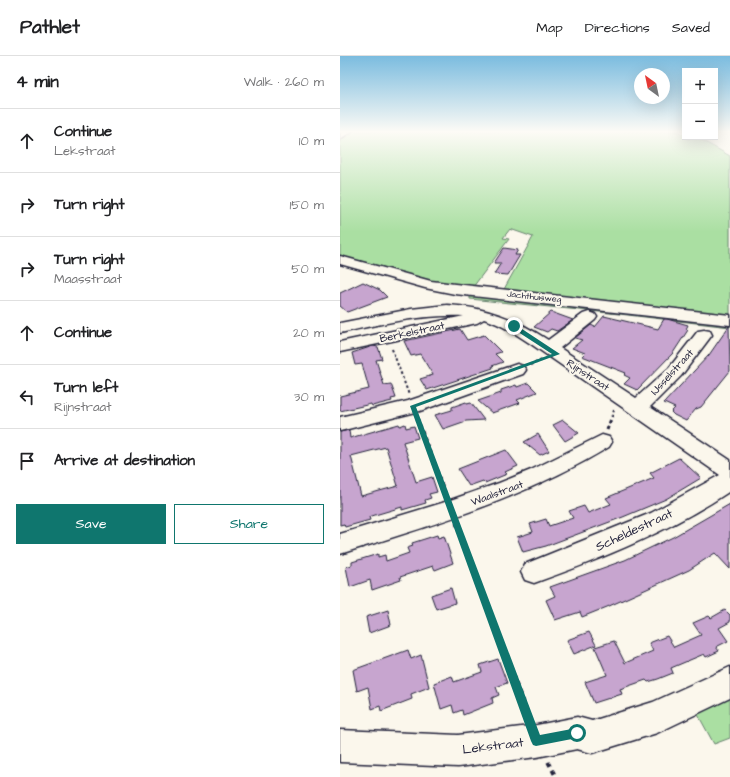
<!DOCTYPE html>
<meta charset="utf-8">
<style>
:root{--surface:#fff;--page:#f2f2f2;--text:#202124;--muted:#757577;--line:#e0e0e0;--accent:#0f766e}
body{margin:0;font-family:"Architects Daughter",sans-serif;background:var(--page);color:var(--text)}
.controls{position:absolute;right:12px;top:12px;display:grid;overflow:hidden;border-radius:0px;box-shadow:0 4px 16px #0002}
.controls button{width:36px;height:36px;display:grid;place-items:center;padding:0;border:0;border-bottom:1px solid var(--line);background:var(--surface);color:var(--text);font:20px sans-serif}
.compass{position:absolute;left:294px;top:12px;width:36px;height:36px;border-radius:50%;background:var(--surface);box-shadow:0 4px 16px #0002;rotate:327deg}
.stop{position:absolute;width:12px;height:12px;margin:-9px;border:3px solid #0f766e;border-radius:50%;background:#fff}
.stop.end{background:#0f766e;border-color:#fff;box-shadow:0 1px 4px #0008}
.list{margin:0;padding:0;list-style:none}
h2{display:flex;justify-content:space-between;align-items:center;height:52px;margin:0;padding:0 16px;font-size:17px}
h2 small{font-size:13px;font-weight:400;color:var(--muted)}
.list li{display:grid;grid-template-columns:26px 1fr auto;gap:12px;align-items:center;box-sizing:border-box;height:64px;padding:0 16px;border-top:1px solid var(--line)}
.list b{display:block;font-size:15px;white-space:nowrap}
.list p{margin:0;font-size:13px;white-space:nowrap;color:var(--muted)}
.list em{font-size:13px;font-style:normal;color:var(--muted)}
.actions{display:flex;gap:8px;padding:12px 16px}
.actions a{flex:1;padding:9px 0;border:1px solid var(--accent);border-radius:0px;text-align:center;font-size:14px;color:var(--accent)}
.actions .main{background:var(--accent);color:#fff}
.icon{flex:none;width:22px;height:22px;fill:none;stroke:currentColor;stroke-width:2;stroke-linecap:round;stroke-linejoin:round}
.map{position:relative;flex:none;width:390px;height:721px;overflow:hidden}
header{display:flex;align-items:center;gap:24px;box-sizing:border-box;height:56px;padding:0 20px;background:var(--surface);border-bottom:1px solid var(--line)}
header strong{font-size:19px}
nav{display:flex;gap:22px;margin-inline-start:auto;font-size:14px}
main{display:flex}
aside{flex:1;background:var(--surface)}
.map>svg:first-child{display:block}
.green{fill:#aadfa2;stroke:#66806e}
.building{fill:#c7a5cf;stroke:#22223b;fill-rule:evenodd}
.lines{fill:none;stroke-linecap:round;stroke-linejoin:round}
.minor-casing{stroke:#22223b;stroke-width:3}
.path-far2{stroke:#22223b;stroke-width:2;stroke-dasharray:2.5 2.5;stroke-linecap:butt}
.path-far1{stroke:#22223b;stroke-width:3;stroke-dasharray:3.5 3.5;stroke-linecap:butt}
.path{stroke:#22223b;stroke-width:3.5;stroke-dasharray:4.5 4.5;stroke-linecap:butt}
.minor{fill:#fbf7ec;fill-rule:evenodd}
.route{fill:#0f766e}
.labels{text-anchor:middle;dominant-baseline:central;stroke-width:4;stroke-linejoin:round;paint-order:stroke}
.far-street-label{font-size:9px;fill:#22223b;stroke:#fbf7ec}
.street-label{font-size:11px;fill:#22223b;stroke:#fbf7ec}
.near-street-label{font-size:13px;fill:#22223b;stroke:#fbf7ec}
</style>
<header>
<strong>Pathlet</strong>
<nav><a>Map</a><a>Directions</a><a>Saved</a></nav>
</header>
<main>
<aside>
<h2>4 min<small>Walk · 260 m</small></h2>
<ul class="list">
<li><svg class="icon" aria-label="ahead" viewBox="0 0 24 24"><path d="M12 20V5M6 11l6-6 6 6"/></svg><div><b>Continue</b><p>Lekstraat</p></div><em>10 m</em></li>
<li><svg class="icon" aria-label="right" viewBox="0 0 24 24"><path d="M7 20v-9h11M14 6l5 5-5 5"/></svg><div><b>Turn right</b></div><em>150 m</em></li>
<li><svg class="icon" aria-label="right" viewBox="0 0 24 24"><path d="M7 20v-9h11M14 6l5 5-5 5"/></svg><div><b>Turn right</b><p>Maasstraat</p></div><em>50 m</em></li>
<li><svg class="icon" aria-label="ahead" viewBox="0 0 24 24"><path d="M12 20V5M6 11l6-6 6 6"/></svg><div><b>Continue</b></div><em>20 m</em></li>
<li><svg class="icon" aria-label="left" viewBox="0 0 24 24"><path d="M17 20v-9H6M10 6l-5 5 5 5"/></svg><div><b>Turn left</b><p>Rijnstraat</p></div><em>30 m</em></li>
<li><svg class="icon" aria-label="arrive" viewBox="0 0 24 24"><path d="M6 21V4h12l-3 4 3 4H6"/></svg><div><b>Arrive at destination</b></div></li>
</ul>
<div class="actions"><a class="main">Save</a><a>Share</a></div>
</aside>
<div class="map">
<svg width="390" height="721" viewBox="0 0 390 721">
<rect width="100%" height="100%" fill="#fbf7ec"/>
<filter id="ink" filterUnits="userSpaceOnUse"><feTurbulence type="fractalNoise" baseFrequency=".025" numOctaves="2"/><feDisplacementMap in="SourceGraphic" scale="8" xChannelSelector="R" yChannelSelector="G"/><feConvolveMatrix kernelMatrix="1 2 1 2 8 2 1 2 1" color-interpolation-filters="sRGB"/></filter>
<g filter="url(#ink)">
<!-- green -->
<g class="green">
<path d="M10 75H338L345 79 347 83 356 81 390 100V260L163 235 193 181 170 173 163 182 169 183 133 231 86 224 0 202V81Z"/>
<path d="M130 237 390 267V271L279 258 130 243Z"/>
<path d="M390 637V682L374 688 356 655Z"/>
</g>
<!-- building -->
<g class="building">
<path d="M164 192 178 194 175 199H180L168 219 154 218 161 207H154Z"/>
<path d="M23 226 40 234 47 241 7 256 0 250V237Z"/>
<path d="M211 256 233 264 217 275 211 273 207 276 194 271Z"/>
<path d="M264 260 318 273 324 263H327L348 269 346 273 348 274 333 297 297 334 284 328 290 322 284 319 286 317 242 300 245 297 232 292 242 284 235 282 251 269 255 271Z"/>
<path d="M389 270 390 315 361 351 356 353 346 365 334 359 331 356 335 352 324 347 369 299Z"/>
<path d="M120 273 127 284 144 279 161 296 155 298 163 306 152 310 153 312 87 334 80 323 93 319 80 298 71 300 64 285Z"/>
<path d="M33 290 38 291 42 303 36 304 44 329 51 328 56 342 51 343 52 345 32 350 31 348 0 355V340L29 333 22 308 15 309 12 297Z"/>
<path d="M188 327 197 336 177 344 180 347 152 357 138 345 161 337V334L176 329 177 331Z"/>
<path d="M126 346 127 348 131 347 144 364 126 365 103 373 95 359 112 354V351Z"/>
<path d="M223 364 239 377 225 385 213 369Z"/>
<path d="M59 368 60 370 65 368 66 372 74 370 78 382 63 386 76 426 92 421 97 436 89 438 91 442 85 444 86 447 62 454V451L35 459 29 461 30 464 5 471 4 468 0 469V376L9 374 10 382ZM46 391 58 430 21 440 11 400Z"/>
<path d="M198 378 209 395 200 399 184 386Z"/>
<path d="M166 394 178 410 165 416 167 418 145 427 143 425 129 430 118 413Z"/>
<path d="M339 402 361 422 326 443 283 461 206 490 183 496 177 481 193 476 190 468 206 463 209 470 233 462 229 455 244 450 248 457 271 448 266 442 314 422 310 417Z"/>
<path d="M390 448V513L375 497 349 514 267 551 242 561 240 556 215 564 206 544 215 540 210 531 285 504 333 481Z"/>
<path d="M97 479 98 482 104 480 113 507 95 514 93 510 60 521 61 524 32 534 30 524 10 531 6 511 12 509V506L38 498V501L45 499 46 505 69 497 67 492 73 490 72 487Z"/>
<path d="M111 532 115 547 96 553 91 539Z"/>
<path d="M48 554 51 569 29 577 26 561Z"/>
<path d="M385 554 390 559V566L379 572 388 585 376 591 379 595 366 601 364 598 331 612 333 617 318 623 308 626 306 624 280 633 282 638 254 647 245 626 267 619 255 591 274 585 285 607 313 595 309 587 327 580 334 591 361 579 353 567 369 560 371 562Z"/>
<path d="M249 576 256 589 234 598 227 584Z"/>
<path d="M68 594 71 603 81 599 89 631 71 638 72 643 41 655 40 650 32 653 28 631 17 635 13 614Z"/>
<path d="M158 603 167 627 156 631 159 639 152 642 153 647 123 659 122 654 114 657 112 649 101 653 94 627 112 620 114 626 142 616 140 609Z"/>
</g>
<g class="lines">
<defs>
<g id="minor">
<path d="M12 75 0 83 1 75Z"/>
<path d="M0 200 91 225 115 228 390 259V269L115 238 85 232 0 208Z"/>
<path d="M107 249C146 251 176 263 208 284L243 258 249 256 255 258 257 261 255 264 220 292 296 342 329 312 358 275 364 274 370 275 372 279 341 320 310 351 390 404V435C330 475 262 503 194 527L185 524 181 516 185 508 311 457 380 419 191 288C176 278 161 268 144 263L137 267 0 296V286L124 260C82 258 41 268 0 277V267L71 253Z"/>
<path d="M177 308 183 310 186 314 183 318 80 355 0 375V361L68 345Z"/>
<path d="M262 379 269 381 272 386 269 391C183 443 95 468 0 498V478L102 447 159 427 191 414Z"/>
<path d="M390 611V642L317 677 252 697 237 693 197 701 118 711 0 706V674L118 679 197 669 237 661 252 665 313 646Z"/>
</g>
</defs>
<!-- minor casing -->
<use href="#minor" class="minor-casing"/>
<!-- path-far2 -->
<g class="path-far2">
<path d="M52 293 69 339"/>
<path d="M190 309 202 304"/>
<path d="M272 361 274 354"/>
</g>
<!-- path-far1 -->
<g class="path-far1">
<path d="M77 362 106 440"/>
<path d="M267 374 272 360"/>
<path d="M116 467 135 518"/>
</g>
<!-- path -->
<g class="path">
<path d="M135 517 189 663"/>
<path d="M208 706 216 721"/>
</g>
<!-- minor -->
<use href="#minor" class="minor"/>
</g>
</g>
<!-- sky -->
<linearGradient id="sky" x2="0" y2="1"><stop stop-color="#7bbcdf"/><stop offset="0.43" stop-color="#fdfbf6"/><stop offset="1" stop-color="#fdfbf6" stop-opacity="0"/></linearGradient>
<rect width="390" height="176" fill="url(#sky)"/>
<!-- route -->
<path class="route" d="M172 269H176L220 298 76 351 200 679 237 672 241 673 242 677 241 681 237 682 196 690 193 689 191 685 70 350 212 298 172 272Z"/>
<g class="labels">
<!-- far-street labels -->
<g class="far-street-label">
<text transform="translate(194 241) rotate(6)">Jachthuisweg</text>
</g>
<!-- street labels -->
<g class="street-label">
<text transform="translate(72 276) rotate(-12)">Berkelstraat</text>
<text transform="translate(332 316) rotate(-48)">IJsselstraat</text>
<text transform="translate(248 319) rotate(33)">Rijnstraat</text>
<text transform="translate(157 437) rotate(-20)">Waalstraat</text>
</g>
<!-- near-street labels -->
<g class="near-street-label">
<text transform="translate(294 474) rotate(-25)">Scheldestraat</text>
<text transform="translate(153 690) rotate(-7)">Lekstraat</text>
</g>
</g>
</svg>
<div class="controls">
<button>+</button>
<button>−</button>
</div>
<svg class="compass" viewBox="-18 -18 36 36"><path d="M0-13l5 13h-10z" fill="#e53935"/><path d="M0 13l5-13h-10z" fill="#757577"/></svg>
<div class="stop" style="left:237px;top:677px"></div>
<div class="stop end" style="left:174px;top:270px"></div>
</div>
</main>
